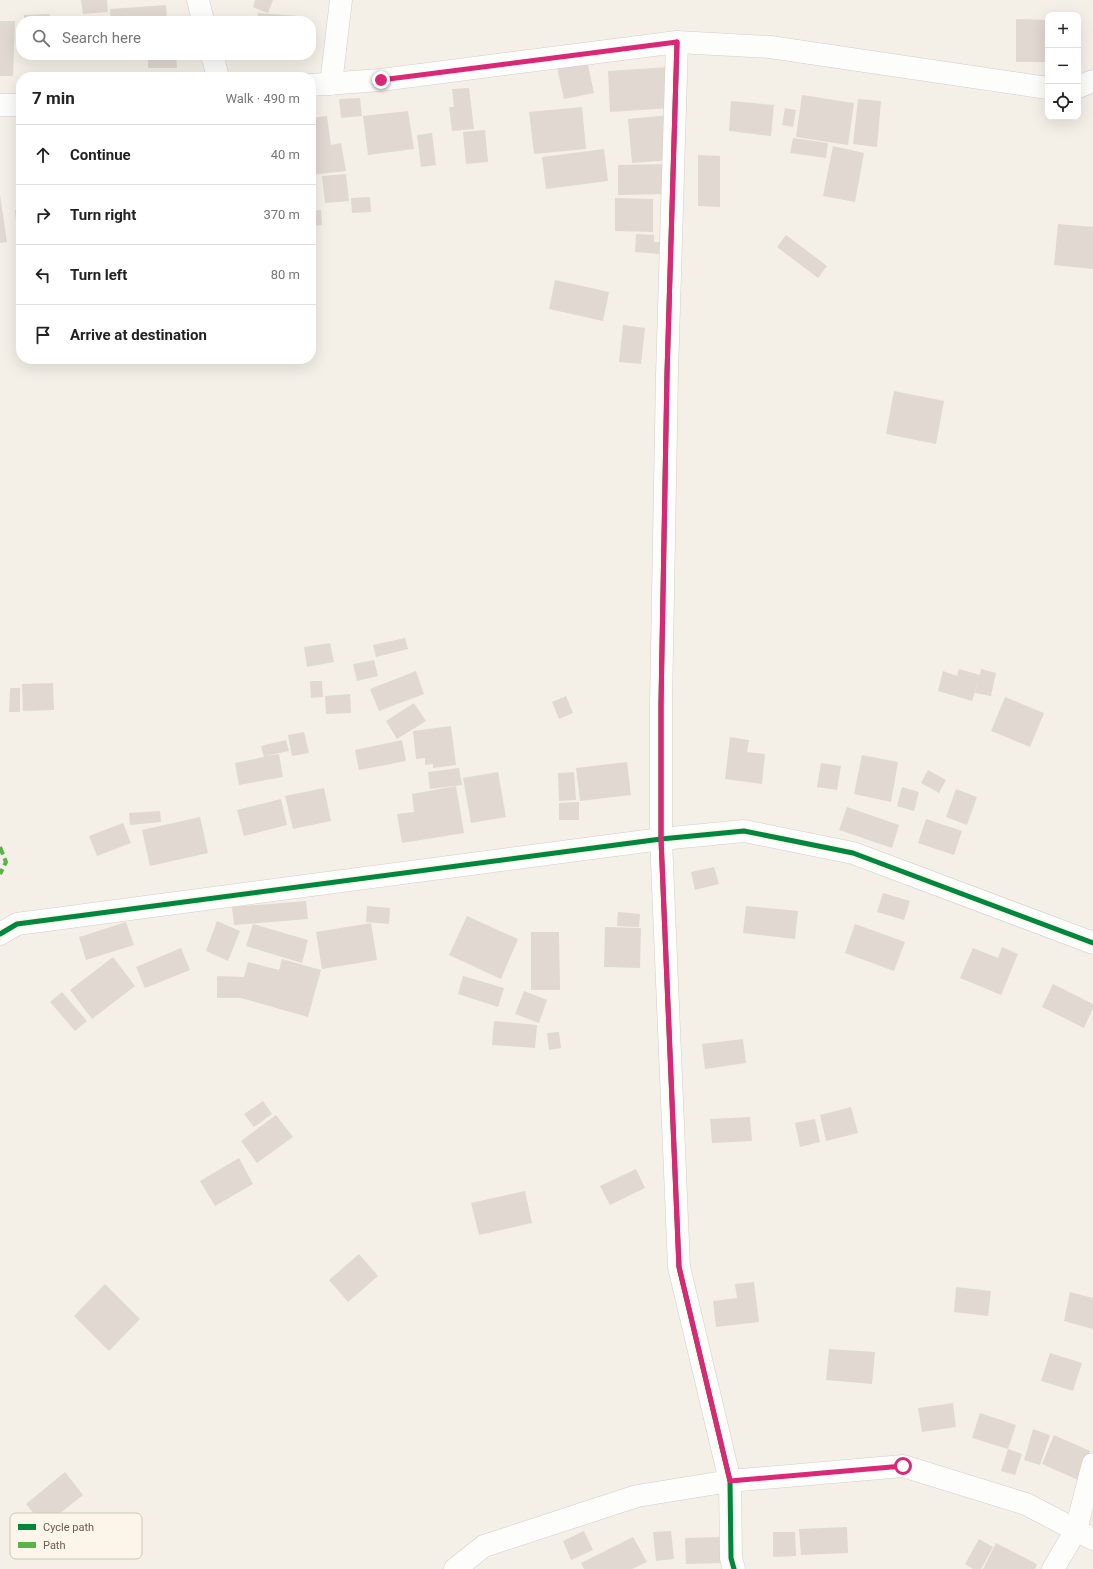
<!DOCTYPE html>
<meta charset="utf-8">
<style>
:root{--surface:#fff;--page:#f6f6f6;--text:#222;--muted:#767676;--line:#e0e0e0}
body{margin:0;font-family:Roboto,sans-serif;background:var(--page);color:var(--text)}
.controls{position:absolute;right:12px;top:12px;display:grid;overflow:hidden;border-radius:8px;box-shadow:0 4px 16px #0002}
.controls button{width:36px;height:36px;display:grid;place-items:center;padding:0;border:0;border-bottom:1px solid var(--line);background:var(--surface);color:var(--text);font:20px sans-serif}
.stop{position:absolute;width:12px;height:12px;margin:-9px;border:3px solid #db2777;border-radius:50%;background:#fff}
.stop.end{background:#db2777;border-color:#fff;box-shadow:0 1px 4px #0008}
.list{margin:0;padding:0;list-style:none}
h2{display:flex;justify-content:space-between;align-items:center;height:52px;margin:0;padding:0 16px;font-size:17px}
h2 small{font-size:13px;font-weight:400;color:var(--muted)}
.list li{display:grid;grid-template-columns:26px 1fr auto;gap:12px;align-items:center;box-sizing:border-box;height:60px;padding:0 16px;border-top:1px solid var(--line)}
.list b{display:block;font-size:15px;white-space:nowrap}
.list em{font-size:13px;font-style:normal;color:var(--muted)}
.icon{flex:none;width:22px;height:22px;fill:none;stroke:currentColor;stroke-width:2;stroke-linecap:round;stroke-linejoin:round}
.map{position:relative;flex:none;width:1093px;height:1569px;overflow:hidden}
.search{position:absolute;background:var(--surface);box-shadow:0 4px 16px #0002;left:16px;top:16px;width:300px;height:44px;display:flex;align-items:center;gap:10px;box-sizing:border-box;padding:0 14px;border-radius:16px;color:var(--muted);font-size:15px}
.panel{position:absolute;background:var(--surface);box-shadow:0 4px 16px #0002;left:16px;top:72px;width:300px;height:292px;border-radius:16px}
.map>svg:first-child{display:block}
.building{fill:#e0d8d1}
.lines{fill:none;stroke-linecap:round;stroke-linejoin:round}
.minor-casing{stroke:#d3cdc7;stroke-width:23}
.minor{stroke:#fdfdfc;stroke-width:22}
.quiet{stroke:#59b447;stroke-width:4;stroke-dasharray:8 4;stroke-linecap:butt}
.cycleway-casing{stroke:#fcf5e9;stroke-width:8}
.cycleway{stroke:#00873e;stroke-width:5}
.route{stroke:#db2777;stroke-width:5}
.key{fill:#fcf5e9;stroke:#d1c6ba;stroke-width:1}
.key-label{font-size:11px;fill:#6d594d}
</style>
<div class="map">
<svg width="1093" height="1569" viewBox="0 0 1093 1569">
<rect width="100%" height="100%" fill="#f4f0e8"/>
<!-- building -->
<g class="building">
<path d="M81 0H107L108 12 83 14Z"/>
<path d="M255 0H273L268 13 253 7Z"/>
<path d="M166 5 167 21H111L110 9Z"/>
<path d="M258 13 298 16 297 21H257Z"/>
<path d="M50 14V21H24V15Z"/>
<path d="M1016 19 1047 20V62H1016Z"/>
<path d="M0 21H15L13 76H0Z"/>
<path d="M148 55H176L177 68H148Z"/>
<path d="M587 61 594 93 564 99 557 68Z"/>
<path d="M669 67 672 108 610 112 608 71Z"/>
<path d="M469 88 474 129 452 131 449 107H454L452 89Z"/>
<path d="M802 95 854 103 848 145 796 137Z"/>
<path d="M360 98 362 116 341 118 339 99Z"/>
<path d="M858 99 881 101 877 147 853 144Z"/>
<path d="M731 101 774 105 771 136 729 131Z"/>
<path d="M582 107 586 149 534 154 529 112Z"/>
<path d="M785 108 796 110 793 127 782 125Z"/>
<path d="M408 111 414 149 368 155 363 116Z"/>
<path d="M669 115 672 160 632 163 628 119Z"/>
<path d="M327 116 331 145 341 143 346 171 311 175V118Z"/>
<path d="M485 130 488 162 466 164 463 132Z"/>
<path d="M432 133 436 165 421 167 417 135Z"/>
<path d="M793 138 828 143 826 158 790 153Z"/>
<path d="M833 146 864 153 855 202 823 196Z"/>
<path d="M604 149 608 181 546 189 542 157Z"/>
<path d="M698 155 720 156V207L698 206Z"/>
<path d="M671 164 672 194 618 195V165Z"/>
<path d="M346 174 349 201 325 203 322 176Z"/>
<path d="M0 195 7 242 0 243Z"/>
<path d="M370 197 371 212 352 213 351 198Z"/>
<path d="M615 198 653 199V232L615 231Z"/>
<path d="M15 210H21V252H19Z"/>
<path d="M321 210 322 225 311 226V211Z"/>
<path d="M1058 224 1093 227V269L1054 265Z"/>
<path d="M636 234 654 235V242H661L660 254 635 252Z"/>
<path d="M786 235 827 266 818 278 777 247Z"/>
<path d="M555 280 609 292 603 321 549 309Z"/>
<path d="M623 325 645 328 641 364 619 362Z"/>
<path d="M894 391 944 401 936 444 886 434Z"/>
<path d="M405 638 408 649 376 657 373 645Z"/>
<path d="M330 643 334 662 307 667 304 647Z"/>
<path d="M374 660 378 676 357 681 353 664Z"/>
<path d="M959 669 980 675 981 669 996 673 991 696 975 693 979 679 972 701 938 691 943 671 957 676Z"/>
<path d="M416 671 424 694 379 711 370 689Z"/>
<path d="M310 681H322L323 697 311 698Z"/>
<path d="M53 683 54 710 23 711 22 684Z"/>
<path d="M10 688H20V712H9Z"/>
<path d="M350 694 351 713 326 714 325 696Z"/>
<path d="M566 696 573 713 559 719 552 702Z"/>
<path d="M1005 697 1044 713 1030 747 991 731Z"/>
<path d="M414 703 426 721 397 739 386 721Z"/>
<path d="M451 726 456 765 433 768V764L425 765V758L416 759 413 731Z"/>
<path d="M304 732 309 753 292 756 288 735Z"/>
<path d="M730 737 749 740 747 752 765 754 762 784 725 779Z"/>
<path d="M286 740 289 751 265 756 279 754 283 777 239 785 235 763 264 757 261 746Z"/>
<path d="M402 740 406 761 359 770 355 750Z"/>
<path d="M862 755 898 762 891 802 854 794Z"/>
<path d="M627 762 631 795 580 801 576 768Z"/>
<path d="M821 763 841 766 837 790 817 787Z"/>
<path d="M459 768 462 785 430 789 428 772Z"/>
<path d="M928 770 946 780 939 793 921 783Z"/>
<path d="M498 772 506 817 471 823 463 778Z"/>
<path d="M574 772 576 800 559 801 558 773Z"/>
<path d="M456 786 464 833 402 843 397 814 414 812 412 794Z"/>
<path d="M902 787 919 792 914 811 897 806Z"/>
<path d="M324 788 331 821 293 829 285 796Z"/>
<path d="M956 789 977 797 967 825 946 817Z"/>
<path d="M281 799 287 825 244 836 237 810Z"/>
<path d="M579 802V820H559V803Z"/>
<path d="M847 807 899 825 892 848 839 830Z"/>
<path d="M160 811 161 822 130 825 129 813Z"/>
<path d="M200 817 208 853 150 866 142 830Z"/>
<path d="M926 819 962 831 954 855 918 843Z"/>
<path d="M123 823 131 843 97 856 89 836Z"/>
<path d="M714 867 719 884 695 890 691 872Z"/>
<path d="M883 893 910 901 904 920 877 912Z"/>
<path d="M306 901 308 919 234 925 232 907Z"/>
<path d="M367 906 390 908 389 924 366 922Z"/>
<path d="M746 906 798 911 795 939 743 933Z"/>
<path d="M618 912 640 914 639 927 617 926Z"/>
<path d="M467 916 518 939 501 979 449 955Z"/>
<path d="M217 921 240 931 228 961 206 951Z"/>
<path d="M126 922 134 945 86 960 79 937Z"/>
<path d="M371 923 377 960 322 969 316 932Z"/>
<path d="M253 924 308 940 302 963 246 946Z"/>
<path d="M855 924 905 942 894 971 845 953Z"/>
<path d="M605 927 641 928 640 968 604 967Z"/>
<path d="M531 932H559L560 990H531Z"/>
<path d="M1002 947 1018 954 1001 995 960 978 973 948 998 958Z"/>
<path d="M181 948 190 970 145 988 136 967Z"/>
<path d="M113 957 135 986 92 1019 70 990Z"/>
<path d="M282 959 321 970 308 1017 241 998H217V976L244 977 248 962 279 970Z"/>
<path d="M463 976 504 988 498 1007 458 994Z"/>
<path d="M1053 984 1093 1004V1008L1084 1028 1042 1007Z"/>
<path d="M524 991 547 1000 539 1023 515 1014Z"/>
<path d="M62 992 87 1021 75 1031 50 1002Z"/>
<path d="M494 1021 537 1025 535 1048 492 1045Z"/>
<path d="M559 1032 561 1048 549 1050 547 1033Z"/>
<path d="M743 1039 746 1063 705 1069 702 1044Z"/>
<path d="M263 1101 272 1114 254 1127 244 1114Z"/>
<path d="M851 1107 858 1133 826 1141 820 1115Z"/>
<path d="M276 1115 293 1137 257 1163 241 1141Z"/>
<path d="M750 1117 752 1141 712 1143 710 1119Z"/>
<path d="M815 1119 820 1142 800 1147 795 1123Z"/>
<path d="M239 1158 253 1184 215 1206 200 1181Z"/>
<path d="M636 1169 645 1188 610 1205 600 1186Z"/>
<path d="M525 1191 532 1223 479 1235 471 1203Z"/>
<path d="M359 1254 378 1276 348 1302 329 1280Z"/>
<path d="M754 1282 759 1322 716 1327 713 1301 737 1298 735 1284Z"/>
<path d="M105 1284 140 1319 109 1351 74 1316Z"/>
<path d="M956 1287 991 1291 988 1316 954 1312Z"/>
<path d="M1070 1292 1093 1298V1329L1064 1321Z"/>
<path d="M829 1349 875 1352 872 1384 826 1380Z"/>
<path d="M1050 1353 1082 1363 1073 1391 1041 1381Z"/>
<path d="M953 1403 956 1427 922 1432 918 1408Z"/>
<path d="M980 1413 1016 1425 1008 1449 972 1438Z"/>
<path d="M1033 1429 1050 1435 1040 1465 1024 1460Z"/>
<path d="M1054 1435 1090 1451 1078 1480 1042 1464Z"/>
<path d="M1008 1449 1022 1454 1015 1475 1001 1471Z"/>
<path d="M65 1472 83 1495 44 1526 26 1504Z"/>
<path d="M847 1527 848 1553 801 1555 799 1529Z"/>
<path d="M584 1531 593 1550 571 1560 563 1541Z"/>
<path d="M671 1531 674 1559 656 1561 653 1532Z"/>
<path d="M773 1532H795L796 1556 773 1557Z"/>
<path d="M633 1537 647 1562 632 1569H584L581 1563Z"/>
<path d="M724 1537 725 1563 686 1564 685 1538Z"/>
<path d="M979 1539 993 1547 981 1569H973L965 1564Z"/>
<path d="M996 1543 1037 1564 1035 1569H983Z"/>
</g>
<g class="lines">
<defs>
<g id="minor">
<path d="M198 0 203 21"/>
<path d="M677 42 667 374 661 704V839L679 1267 730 1481 731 1558 734 1569"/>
<path d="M212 55 218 77"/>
<path d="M331 84 341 0"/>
<path d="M311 85 381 80 677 42 770 47 1048 88"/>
<path d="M1078 87 1093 81"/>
<path d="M0 105H21"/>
<path d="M0 934 17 924 661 839 744 831 853 853 1093 943"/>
<path d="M455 1569 484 1546 637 1496 730 1481 903 1466 1026 1504 1093 1539"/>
<path d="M1053 1569 1076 1530 1093 1464"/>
</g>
</defs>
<!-- minor casing -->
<use href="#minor" class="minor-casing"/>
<!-- minor -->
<use href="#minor" class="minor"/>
<!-- quiet -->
<path class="quiet" d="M0 847 6 862 0 874"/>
<defs>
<g id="cycleway">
<path d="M677 42 667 374 661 704V839L679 1267 730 1481 731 1558 734 1569"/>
<path d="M0 934 17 924 661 839 744 831 853 853 1093 943"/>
</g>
</defs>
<!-- cycleway casing -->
<use href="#cycleway" class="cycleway-casing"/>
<!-- cycleway -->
<use href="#cycleway" class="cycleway"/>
</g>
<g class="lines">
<!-- route -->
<path class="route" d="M381 80 677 42 667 374 661 704V839L679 1267 730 1481 903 1466"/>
</g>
<!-- legend -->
<rect x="10" y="1513" width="132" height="46" rx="6" class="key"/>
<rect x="18" y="1524" width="18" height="6" fill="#00873e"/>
<rect x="18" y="1542" width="18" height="6" fill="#59b447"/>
<g class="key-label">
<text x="43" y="1531">Cycle path</text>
<text x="43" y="1549">Path</text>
</g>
</svg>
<div class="controls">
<button>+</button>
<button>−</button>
<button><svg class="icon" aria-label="locate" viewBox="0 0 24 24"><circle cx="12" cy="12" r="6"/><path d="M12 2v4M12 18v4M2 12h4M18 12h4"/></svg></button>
</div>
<div class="stop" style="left:903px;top:1466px"></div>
<div class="stop end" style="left:381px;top:80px"></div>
<div class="search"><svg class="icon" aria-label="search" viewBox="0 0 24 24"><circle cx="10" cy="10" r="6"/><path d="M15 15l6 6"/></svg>Search here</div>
<section class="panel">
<h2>7 min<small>Walk · 490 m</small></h2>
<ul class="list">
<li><svg class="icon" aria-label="ahead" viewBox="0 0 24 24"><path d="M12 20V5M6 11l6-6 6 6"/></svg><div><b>Continue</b></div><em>40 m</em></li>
<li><svg class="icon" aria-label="right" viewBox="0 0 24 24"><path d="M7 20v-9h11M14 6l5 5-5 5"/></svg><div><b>Turn right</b></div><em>370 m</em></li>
<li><svg class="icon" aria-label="left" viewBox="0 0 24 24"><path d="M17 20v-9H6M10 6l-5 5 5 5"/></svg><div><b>Turn left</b></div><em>80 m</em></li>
<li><svg class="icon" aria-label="arrive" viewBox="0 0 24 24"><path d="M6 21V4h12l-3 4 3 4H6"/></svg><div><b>Arrive at destination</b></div></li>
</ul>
</section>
</div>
